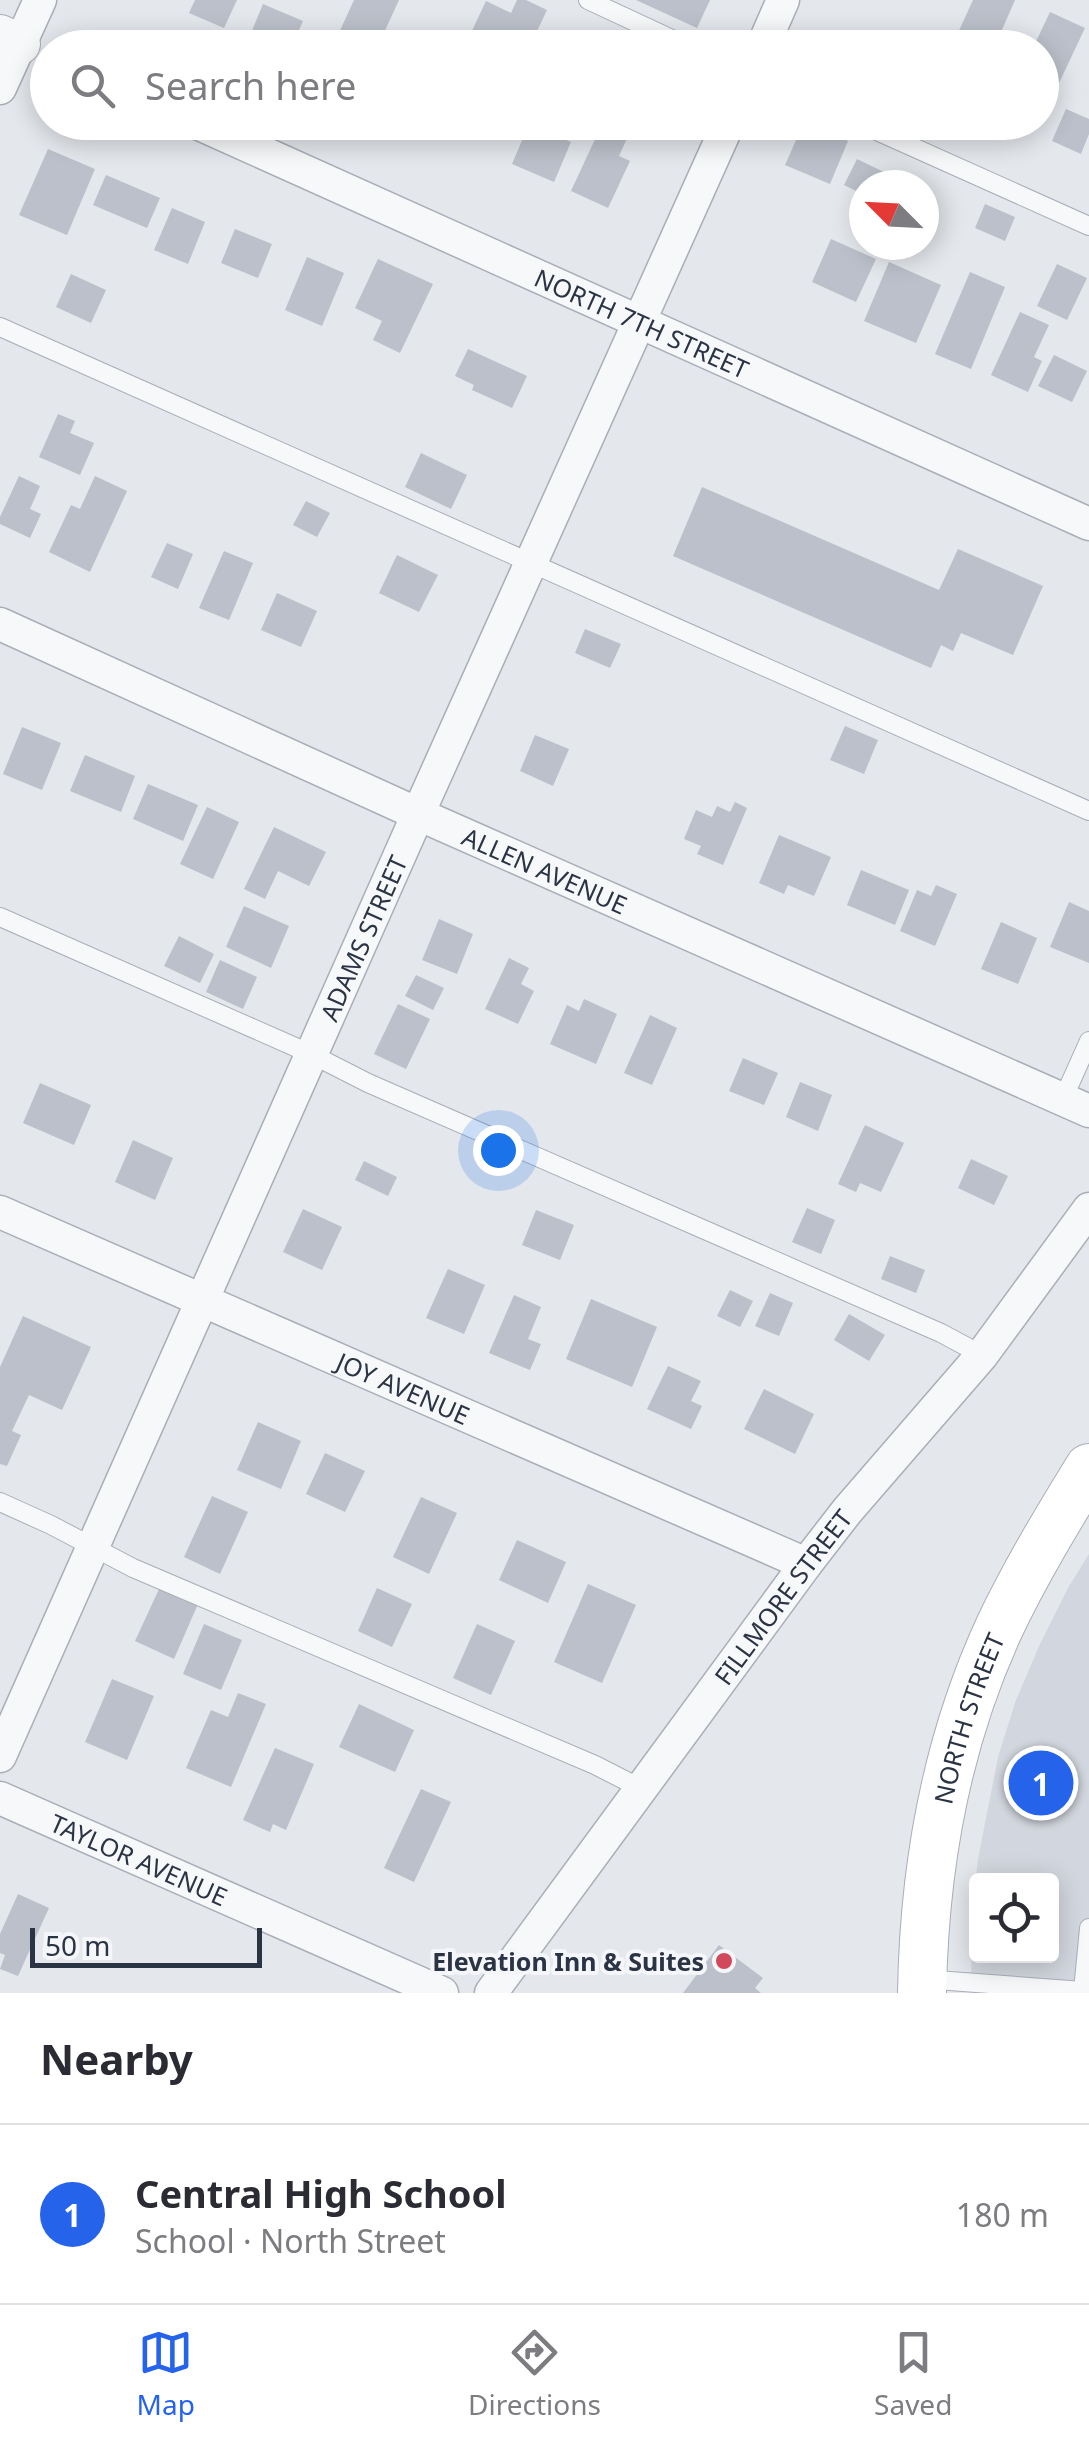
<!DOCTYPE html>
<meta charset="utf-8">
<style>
:root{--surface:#fff;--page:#f7f7f7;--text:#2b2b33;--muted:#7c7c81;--line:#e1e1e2;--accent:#2563eb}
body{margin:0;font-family:"Noto Sans",sans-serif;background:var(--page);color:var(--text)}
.controls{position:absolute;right:30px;bottom:30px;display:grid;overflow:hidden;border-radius:10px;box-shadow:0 5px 25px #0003}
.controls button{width:90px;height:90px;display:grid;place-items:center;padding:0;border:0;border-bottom:2px solid var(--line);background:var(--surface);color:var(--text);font:50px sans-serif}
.compass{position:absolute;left:849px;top:170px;width:90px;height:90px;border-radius:50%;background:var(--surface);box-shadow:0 5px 25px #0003;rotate:294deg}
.scale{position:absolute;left:30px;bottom:25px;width:232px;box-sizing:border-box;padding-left:10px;border:5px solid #2b3445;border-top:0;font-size:28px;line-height:35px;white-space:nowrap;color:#2b3445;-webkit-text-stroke:8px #f4f6f9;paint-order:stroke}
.you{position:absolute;left:498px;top:1150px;width:35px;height:35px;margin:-25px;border:8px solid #fff;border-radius:50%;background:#1a73e8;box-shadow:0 0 0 15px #1a73e833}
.badge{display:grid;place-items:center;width:65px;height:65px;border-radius:50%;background:var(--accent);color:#fff;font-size:32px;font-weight:700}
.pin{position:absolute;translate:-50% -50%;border:5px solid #fff;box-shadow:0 2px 10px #0006}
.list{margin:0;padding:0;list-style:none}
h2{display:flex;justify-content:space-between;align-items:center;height:130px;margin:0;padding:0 40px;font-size:42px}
h2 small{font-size:32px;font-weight:400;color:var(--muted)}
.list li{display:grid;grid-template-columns:65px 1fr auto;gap:30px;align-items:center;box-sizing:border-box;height:180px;padding:0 40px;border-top:2px solid var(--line)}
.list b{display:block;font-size:38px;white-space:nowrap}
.list p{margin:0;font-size:32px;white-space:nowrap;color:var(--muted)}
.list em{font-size:32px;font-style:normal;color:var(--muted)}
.icon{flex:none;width:55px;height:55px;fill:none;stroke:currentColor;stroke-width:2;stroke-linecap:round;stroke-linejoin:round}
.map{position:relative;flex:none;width:1089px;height:1993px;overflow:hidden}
.search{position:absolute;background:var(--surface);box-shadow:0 5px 25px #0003;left:30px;right:30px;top:30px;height:110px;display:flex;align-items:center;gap:25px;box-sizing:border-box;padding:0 35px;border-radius:55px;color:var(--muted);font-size:38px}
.sheet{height:310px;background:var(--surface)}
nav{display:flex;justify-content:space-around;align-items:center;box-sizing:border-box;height:140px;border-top:2px solid var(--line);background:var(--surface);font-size:28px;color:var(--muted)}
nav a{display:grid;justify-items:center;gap:5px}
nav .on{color:var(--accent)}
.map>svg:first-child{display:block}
.built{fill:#d2d6de;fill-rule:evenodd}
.building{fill:#bbc0ca}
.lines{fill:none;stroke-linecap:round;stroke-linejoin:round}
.service-casing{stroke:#a9aeb7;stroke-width:20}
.minor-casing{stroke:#a9aeb7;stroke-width:35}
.tertiary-casing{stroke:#a9aeb7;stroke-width:42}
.secondary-casing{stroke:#a9aeb7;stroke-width:50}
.service{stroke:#f7f8fa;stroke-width:18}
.minor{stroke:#f7f8fa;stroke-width:32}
.tertiary{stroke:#f7f8fa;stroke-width:40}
.secondary{stroke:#fff;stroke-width:48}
.poi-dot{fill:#d1495b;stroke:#f4f6f9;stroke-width:4}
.labels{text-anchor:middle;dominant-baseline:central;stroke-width:8;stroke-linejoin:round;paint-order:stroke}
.street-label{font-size:25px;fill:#2b3445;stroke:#f4f6f9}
.poi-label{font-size:25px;font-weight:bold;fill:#2b3445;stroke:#f4f6f9;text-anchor:end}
</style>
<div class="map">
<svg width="1089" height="1993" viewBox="0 0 1089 1993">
<rect width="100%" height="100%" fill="#e4e7ec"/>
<!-- built -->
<path class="built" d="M1089 1554V1993H971L972 1911 978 1859 998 1757 1016 1700 1040 1644 1068 1588ZM976 1880H1052V1956H976Z"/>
<!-- building -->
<g class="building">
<path d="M195 0H237L224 28 189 13Z"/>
<path d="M354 0H399L377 48H366L338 35Z"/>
<path d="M517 0H526L547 10 529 48H477L479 42 469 37 486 1 511 13Z"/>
<path d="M636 0H710L697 28Z"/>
<path d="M973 0H1015L994 48 952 46Z"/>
<path d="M263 4 303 21 291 48H272L249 38Z"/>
<path d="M1050 12 1085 28 1059 83 1042 75V48H1033Z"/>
<path d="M1066 109 1089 119V134L1081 154 1052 141Z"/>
<path d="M603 122H609L630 132 619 156 630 161 608 208 571 191Z"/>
<path d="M804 122 848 141 830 184 785 165Z"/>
<path d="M529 124 571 142 554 182 512 164Z"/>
<path d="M48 149 95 169 67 235 19 215Z"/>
<path d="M857 159 886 173 881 185H864V195L844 185Z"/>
<path d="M106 175 160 198 147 228 93 205Z"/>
<path d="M985 204 1015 217 1005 241 975 228Z"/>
<path d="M172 208 205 222 188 264 154 250Z"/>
<path d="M235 229 272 244 258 278 221 263Z"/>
<path d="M831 239 876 259 856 302 812 282Z"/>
<path d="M307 257 344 273 322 326 285 310Z"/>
<path d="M378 259 433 284 400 353 373 340 382 321 355 308Z"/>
<path d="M889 262 941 285 916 343 864 321Z"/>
<path d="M1057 264 1087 278 1067 320 1037 306Z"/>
<path d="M970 272 1005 287 971 369 935 354Z"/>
<path d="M71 274 106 290 91 323 56 307Z"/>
<path d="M1020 312 1049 325 1034 357 1042 361 1028 392 991 375Z"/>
<path d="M468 349 527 376 512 408 472 390 474 385 455 376Z"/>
<path d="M1054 355 1087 371 1072 402 1038 386Z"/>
<path d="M58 414 75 421 70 433 94 443 80 475 39 457Z"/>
<path d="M421 453 467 475 451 509 405 487Z"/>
<path d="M19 476 40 486 30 509 41 514 30 538 0 524V517Z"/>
<path d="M95 476 127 491 90 572 49 552 71 505 80 509Z"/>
<path d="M702 487 939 590 958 549 1043 586 1013 655 961 633 953 651 941 645 931 668 673 556Z"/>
<path d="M306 501 330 513 317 537 293 525Z"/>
<path d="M167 543 193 554 178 589 151 577Z"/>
<path d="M224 551 253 563 229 620 199 608Z"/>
<path d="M397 555 438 575 419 612 379 593Z"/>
<path d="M277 593 317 611 301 647 261 630Z"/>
<path d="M585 629 621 644 610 668 575 653Z"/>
<path d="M845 726 878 740 864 774 830 760Z"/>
<path d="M22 727 61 743 42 790 3 774Z"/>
<path d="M535 735 569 749 553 786 520 771Z"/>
<path d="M85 755 135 776 121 812 70 791Z"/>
<path d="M148 784 198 805 183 841 133 819Z"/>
<path d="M735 802 747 808 723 865 697 854 701 846 684 839 696 810 712 817 717 806 730 812Z"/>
<path d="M207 807 239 822 213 879 180 864Z"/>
<path d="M274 827 326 852 309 886 278 871 265 899 244 889Z"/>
<path d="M779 835 831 857 814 896 788 885 784 894 759 883Z"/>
<path d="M861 870 909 890 895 925 847 905Z"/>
<path d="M936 885 957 894 935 946 900 931 917 890 931 896Z"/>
<path d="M1069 902 1089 911V963L1050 947Z"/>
<path d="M244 906 289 926 271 968 226 947Z"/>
<path d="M439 919 473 934 457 974 422 960Z"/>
<path d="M1001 922 1037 938 1018 984 981 969Z"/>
<path d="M179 936 214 954 200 983 164 966Z"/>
<path d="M509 958 529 968 521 984 534 991 518 1024 485 1009Z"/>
<path d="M220 960 257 977 243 1009 206 992Z"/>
<path d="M416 975 444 988 433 1010 405 996Z"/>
<path d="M584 999 617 1014 596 1064 550 1044 567 1005 579 1011Z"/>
<path d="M398 1004 430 1019 406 1069 374 1054Z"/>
<path d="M650 1015 677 1028 652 1085 624 1073Z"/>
<path d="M743 1058 778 1073 764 1105 729 1091Z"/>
<path d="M800 1082 832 1095 818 1131 786 1117Z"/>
<path d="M40 1083 91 1105 74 1145 23 1123Z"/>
<path d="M865 1125 904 1143 881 1192 860 1183 856 1192 838 1184Z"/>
<path d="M133 1140 173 1158 155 1200 115 1182Z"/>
<path d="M971 1159 1008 1176 994 1205 958 1188Z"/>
<path d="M364 1161 397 1177 388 1196 355 1180Z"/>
<path d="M807 1208 835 1220 821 1254 792 1242Z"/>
<path d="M303 1209 342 1227 322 1270 283 1252Z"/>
<path d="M536 1210 574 1225 560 1260 522 1245Z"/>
<path d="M890 1256 925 1270 916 1293 881 1279Z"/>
<path d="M448 1269 485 1285 464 1334 426 1318Z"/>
<path d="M730 1290 753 1301 740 1327 717 1316Z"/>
<path d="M770 1293 793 1303 779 1336 755 1326Z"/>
<path d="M514 1295 541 1307 528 1339 541 1344 530 1370 489 1353Z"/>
<path d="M591 1299 657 1327 632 1387 566 1359Z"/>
<path d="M849 1314 885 1335 869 1361 834 1340Z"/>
<path d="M23 1316 91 1347 62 1410 29 1395 12 1431 21 1435 7 1466 0 1464V1367Z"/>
<path d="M668 1366 701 1381 691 1401 702 1406 691 1429 647 1409Z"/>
<path d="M764 1389 814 1414 795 1454 744 1429Z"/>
<path d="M258 1422 301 1441 281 1489 237 1470Z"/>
<path d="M325 1453 365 1471 345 1512 306 1494Z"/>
<path d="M212 1496 248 1512 220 1574 184 1557Z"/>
<path d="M421 1497 457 1513 429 1574 393 1557Z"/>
<path d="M517 1540 566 1562 548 1603 499 1580Z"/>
<path d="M588 1584 636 1605 602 1683 554 1662Z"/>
<path d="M160 1587 198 1604 174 1659 135 1641Z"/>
<path d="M377 1588 412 1604 392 1647 358 1631Z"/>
<path d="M204 1624 242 1640 221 1690 183 1674Z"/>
<path d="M477 1624 515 1641 491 1695 453 1678Z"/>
<path d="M112 1679 154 1696 127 1760 85 1742Z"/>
<path d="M238 1693 266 1704 231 1787 186 1768 211 1710 228 1717Z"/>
<path d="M359 1704 414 1730 395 1772 339 1747Z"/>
<path d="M275 1748 314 1764 286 1830 273 1824 270 1832 243 1820Z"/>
<path d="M421 1789 451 1802 414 1882 384 1868Z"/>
<path d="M18 1894 49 1908 18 1976 0 1969 5 1955 0 1953V1934Z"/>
<path d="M719 1945 763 1978 755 1988 761 1993H683Z"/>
</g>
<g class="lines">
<defs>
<g id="service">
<path d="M588 0 691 48"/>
<path d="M857 122 1089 226"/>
<path d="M0 327 1089 811"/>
<path d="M0 917 311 1054 368 1083 941 1333 982 1355"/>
<path d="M1063 1099 1089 1041"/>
<path d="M0 1502 51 1525 133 1568 595 1765 642 1789"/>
<path d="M923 1979 1083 1991V1993"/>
<path d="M1083 1991 1089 1928"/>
</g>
<g id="minor">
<path d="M762 48 783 0"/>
<path d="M0 88 40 0"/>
<path id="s1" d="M195 122 1089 524"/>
<path id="s2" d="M0 624 418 814 1089 1111"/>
<path id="s3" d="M0 1212 806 1564"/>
<path id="s4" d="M0 1756 418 814 729 122"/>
<path id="s5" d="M0 1798 442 1993"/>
<path id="s6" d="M491 1993 806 1564 847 1511 982 1355 1089 1209"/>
</g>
<path id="tertiary" d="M0 35 20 44"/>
<g id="secondary">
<path id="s7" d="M922 1993C924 1868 946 1743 999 1628 1025 1573 1057 1520 1089 1468"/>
</g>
</defs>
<!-- service casing -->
<use href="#service" class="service-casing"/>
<!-- minor casing -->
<use href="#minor" class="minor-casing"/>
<!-- tertiary casing -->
<use href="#tertiary" class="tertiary-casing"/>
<!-- secondary casing -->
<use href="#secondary" class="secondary-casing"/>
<!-- service -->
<use href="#service" class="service"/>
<!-- minor -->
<use href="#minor" class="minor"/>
<!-- tertiary -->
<use href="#tertiary" class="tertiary"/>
<!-- secondary -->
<use href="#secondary" class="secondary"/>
</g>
<!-- markers -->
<circle class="poi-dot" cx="724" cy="1961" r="10"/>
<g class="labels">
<!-- street labels -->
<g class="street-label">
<text stroke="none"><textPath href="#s1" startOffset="490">NORTH 7TH STREET</textPath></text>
<text stroke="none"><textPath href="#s2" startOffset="598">ALLEN AVENUE</textPath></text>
<text stroke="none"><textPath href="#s4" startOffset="895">ADAMS STREET</textPath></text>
<text stroke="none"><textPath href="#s3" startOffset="440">JOY AVENUE</textPath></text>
<text stroke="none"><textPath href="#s6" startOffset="492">FILLMORE STREET</textPath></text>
<text stroke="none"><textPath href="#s7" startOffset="280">NORTH STREET</textPath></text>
<text stroke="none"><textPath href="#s5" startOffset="152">TAYLOR AVENUE</textPath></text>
</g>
<!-- poi labels -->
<g class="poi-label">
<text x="704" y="1961">Elevation Inn &amp; Suites</text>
</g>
</g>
</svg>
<div class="controls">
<button><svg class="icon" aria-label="locate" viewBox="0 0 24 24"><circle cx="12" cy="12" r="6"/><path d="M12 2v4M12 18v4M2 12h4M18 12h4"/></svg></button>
</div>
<svg class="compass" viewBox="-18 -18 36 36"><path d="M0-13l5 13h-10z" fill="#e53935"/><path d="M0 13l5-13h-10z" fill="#7c7c81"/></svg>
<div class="scale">50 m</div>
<div class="you"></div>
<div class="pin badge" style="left:1041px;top:1783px">1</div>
<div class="search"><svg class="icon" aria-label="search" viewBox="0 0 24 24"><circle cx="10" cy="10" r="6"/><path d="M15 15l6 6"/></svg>Search here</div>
</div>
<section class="sheet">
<h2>Nearby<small></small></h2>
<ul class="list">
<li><span class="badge">1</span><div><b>Central High School</b><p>School · North Street</p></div><em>180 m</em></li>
</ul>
</section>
<nav>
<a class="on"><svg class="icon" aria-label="map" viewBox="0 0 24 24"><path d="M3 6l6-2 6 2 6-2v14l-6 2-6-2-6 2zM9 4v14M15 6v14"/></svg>Map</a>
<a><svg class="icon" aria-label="directions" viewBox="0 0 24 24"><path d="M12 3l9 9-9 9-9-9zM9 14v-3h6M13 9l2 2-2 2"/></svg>Directions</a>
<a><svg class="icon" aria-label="saved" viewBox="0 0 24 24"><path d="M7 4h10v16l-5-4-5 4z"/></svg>Saved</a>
</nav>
